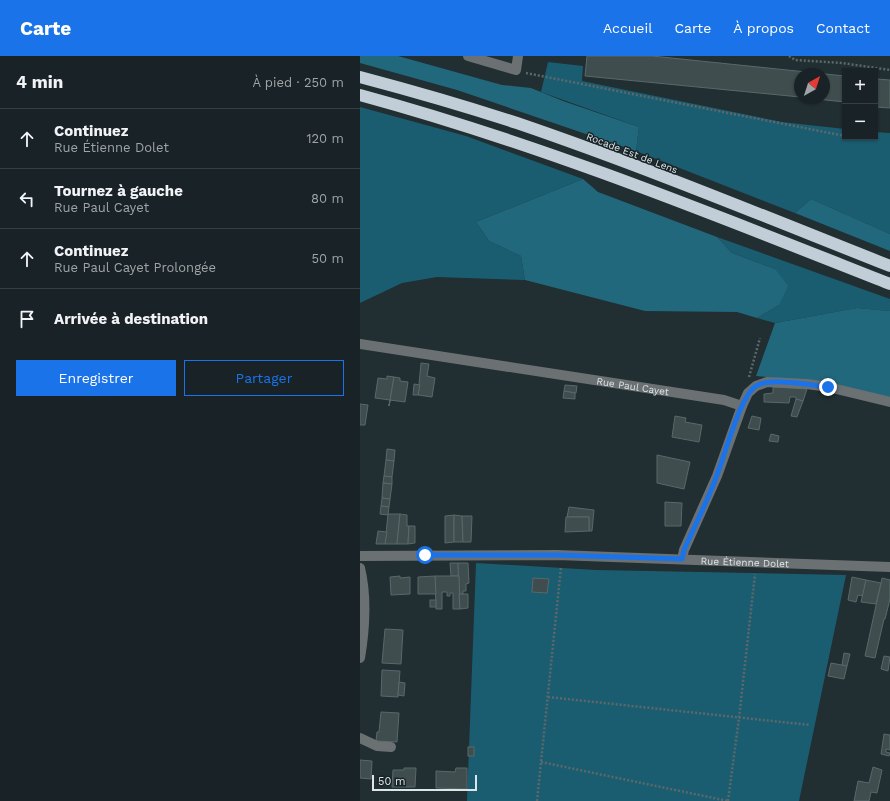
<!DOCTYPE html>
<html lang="fr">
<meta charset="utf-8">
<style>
:root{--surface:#192226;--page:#262f32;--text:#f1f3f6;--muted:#9fa4a7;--line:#373f43;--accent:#1a73e8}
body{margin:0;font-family:"Work Sans",sans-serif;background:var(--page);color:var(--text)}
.controls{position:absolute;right:12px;top:12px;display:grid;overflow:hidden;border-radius:0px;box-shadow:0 1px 3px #0004}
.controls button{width:36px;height:36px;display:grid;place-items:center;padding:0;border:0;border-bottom:1px solid var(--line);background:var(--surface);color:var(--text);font:20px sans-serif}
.compass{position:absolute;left:434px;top:12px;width:36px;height:36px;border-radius:50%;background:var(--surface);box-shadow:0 1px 3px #0004;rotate:39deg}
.scale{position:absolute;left:12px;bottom:10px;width:105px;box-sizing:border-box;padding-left:4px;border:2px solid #dde5e8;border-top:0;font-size:11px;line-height:14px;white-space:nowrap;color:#dde5e8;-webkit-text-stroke:3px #182428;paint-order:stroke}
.stop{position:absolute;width:12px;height:12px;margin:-9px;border:3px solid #1a73e8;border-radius:50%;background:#fff}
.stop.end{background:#1a73e8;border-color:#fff;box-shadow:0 1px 4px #0008}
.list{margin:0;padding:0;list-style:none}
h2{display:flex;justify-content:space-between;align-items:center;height:52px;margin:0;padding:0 16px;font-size:17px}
h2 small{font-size:13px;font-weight:400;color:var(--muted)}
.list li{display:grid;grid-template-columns:26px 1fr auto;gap:12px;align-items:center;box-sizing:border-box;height:60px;padding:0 16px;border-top:1px solid var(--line)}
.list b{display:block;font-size:15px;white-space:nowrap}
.list p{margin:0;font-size:13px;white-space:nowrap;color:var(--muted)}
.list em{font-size:13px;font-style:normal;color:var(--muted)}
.actions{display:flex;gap:8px;padding:12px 16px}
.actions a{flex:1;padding:9px 0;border:1px solid var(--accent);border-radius:0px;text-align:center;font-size:14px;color:var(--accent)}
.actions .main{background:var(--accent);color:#fff}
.icon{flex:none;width:22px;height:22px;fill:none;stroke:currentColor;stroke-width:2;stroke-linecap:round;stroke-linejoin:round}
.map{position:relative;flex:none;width:530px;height:745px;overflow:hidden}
header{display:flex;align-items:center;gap:24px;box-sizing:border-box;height:56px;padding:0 20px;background:var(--accent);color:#fff}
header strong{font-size:19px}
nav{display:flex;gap:22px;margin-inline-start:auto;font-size:14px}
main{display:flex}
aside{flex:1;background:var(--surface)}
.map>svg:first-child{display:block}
.green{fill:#1b5d70}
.forest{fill:#22687c}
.building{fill:#3f4d4f;stroke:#59686a}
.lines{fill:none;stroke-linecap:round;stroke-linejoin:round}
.path{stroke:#5d686c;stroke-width:2.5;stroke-dasharray:2 2;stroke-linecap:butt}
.minor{stroke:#6b7073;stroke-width:10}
.highway{stroke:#c2ced7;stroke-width:12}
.route{stroke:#1a73e8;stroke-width:5}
.labels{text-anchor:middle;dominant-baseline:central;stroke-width:3;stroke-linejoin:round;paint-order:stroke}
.street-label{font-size:10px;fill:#dde5e8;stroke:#182428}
</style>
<header>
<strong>Carte</strong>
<nav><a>Accueil</a><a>Carte</a><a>À propos</a><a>Contact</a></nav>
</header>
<main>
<aside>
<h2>4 min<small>À pied · 250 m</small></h2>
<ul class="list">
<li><svg class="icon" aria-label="ahead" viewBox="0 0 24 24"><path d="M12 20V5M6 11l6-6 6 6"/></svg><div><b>Continuez</b><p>Rue Étienne Dolet</p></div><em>120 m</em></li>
<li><svg class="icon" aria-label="left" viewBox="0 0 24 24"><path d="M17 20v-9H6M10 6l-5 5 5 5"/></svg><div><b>Tournez à gauche</b><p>Rue Paul Cayet</p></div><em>80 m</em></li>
<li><svg class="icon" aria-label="ahead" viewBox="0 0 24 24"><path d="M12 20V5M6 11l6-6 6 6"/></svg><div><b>Continuez</b><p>Rue Paul Cayet Prolongée</p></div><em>50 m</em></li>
<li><svg class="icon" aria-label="arrive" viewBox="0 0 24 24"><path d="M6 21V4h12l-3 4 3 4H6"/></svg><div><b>Arrivée à destination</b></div></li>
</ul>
<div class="actions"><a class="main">Enregistrer</a><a>Partager</a></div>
</aside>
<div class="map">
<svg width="530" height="745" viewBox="0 0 530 745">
<rect width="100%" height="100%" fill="#212e32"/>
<!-- green -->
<g class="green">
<path d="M188 6 223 10 222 25 422 66 485 73V81H515V76L530 77V178L451 143 435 157 276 95 279 71 181 36Z"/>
<path d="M0 51 106 80 223 123 116 166 129 185 161 200 165 224 77 221 42 227 0 247Z"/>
<path d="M357 181 530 243V255L497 252 415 267 397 262 419 249 415 213 372 197Z"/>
<path d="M116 507 236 514 486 519 439 745H107Z"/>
</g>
<!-- forest -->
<g class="forest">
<path d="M0 0H38L142 29 171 32 203 45 279 71 276 95 97 34 0 7Z"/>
<path d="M223 123 238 136 357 181 372 197 415 213 428 230 419 249 397 262 377 256 285 255 165 224 161 200 129 185 116 166Z"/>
<path d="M451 143 530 178V195L435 157Z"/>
<path d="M497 252 530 255V342L465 327 396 320 415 267Z"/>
</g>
<!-- building -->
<g class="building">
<path d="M227 0H292L485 20V46L446 42H464V18H440V41L225 20Z"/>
<path d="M517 23 530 24V52L515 51Z"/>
<path d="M61 307 69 308 67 320 75 322 72 341 58 339Z"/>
<path d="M27 320 34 321 29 350 30 344 15 342 18 322 27 323Z"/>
<path d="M34 321 40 322V325L48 326 45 346 30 344 29 350Z"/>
<path d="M54 328 60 329 58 339H53Z"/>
<path d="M205 329 217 330 216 337 204 335Z"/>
<path d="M413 331 431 332 447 333 443 345 436 343V341H430L429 347 404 346V338L413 337Z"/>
<path d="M204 335 215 337V343L203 342Z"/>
<path d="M436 343 443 345 437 361 431 360Z"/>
<path d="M0 348 8 349 5 369H0Z"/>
<path d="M315 360 326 362 325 366 342 369 339 386 312 381Z"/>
<path d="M392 360 401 362 399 374 388 372Z"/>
<path d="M411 378 419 380 418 386 409 385Z"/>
<path d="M27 393 35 394 34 405 26 404Z"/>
<path d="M297 399 330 406 324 433 297 427Z"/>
<path d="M26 404 34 405 32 421 24 420Z"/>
<path d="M24 420 32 421V428L23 427Z"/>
<path d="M23 427 32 428 30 443 22 442Z"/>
<path d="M22 442 30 443 29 451 21 450Z"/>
<path d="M305 446 322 447 321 470H305Z"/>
<path d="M21 450 29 451 28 459 20 458Z"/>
<path d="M209 451 234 454 232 475H229V461H207Z"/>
<path d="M28 458H40L37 488H25Z"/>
<path d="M40 458 47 459V470H49L48 488H37Z"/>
<path d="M94 459V486L85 487V460Z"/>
<path d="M94 459 102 460 103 486H94Z"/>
<path d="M102 460H112L111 486H103Z"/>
<path d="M206 461H229V475L205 476Z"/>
<path d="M49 470H55V487L48 488Z"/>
<path d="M18 475 27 476 25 488H16Z"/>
<path d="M90 507H98L99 520H91Z"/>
<path d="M98 507H108L109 527 106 528V535H103V538H99Z"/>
<path d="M40 520V522L50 521V538L31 539 30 521Z"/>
<path d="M75 520H99L100 553H93V537H90V540H87V536H82V553H76Z"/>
<path d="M75 520 76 538H58V521Z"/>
<path d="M492 521 506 524 503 540 498 539 496 546 488 544Z"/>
<path d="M173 522 189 523 187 537 172 536Z"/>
<path d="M522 522 530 524V543L525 563H524L515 602 505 600Z"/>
<path d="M506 524 521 527 516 548 501 546Z"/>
<path d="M99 538H108V552L100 553Z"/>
<rect x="70" y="544" width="6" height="7"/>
<path d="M25 573 43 574 41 608 22 607Z"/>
<path d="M484 597 490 598 487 610 482 609Z"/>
<path d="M524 600 530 601 528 615 521 613Z"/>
<path d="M471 607 487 610 484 623 468 620Z"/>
<path d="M22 614 40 615 38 641 21 640Z"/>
<path d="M39 626 45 627 44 640 38 639Z"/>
<path d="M21 656 39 657 37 686 16 685 17 676H19Z"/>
<path d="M524 678 530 679V694L526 693V696L530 697 529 700 521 698Z"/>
<rect x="108" y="691" width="6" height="9"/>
<path d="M0 704 12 705 11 723 0 722Z"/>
<path d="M513 711 522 714 517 737 511 736 509 745H494L498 725 509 727Z"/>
<path d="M44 712H56L55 731H32L33 714H44Z"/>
<path d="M96 712H107V733L76 732V715L95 716Z"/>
</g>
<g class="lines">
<!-- path -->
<g class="path">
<path d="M429 0 435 4 482 7 530 14"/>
<path d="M166 17 485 80"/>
<path d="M490 81 500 83V81"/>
<path d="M389 321 400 282"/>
<path d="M188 641 450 669"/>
<path d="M181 706 368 745"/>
<path d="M177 745 201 511"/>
<path d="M368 745 379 662 395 518"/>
</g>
<!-- minor -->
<g class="minor">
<path d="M108 0 156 14 158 0"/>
<path id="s1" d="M0 288 364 344 382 350"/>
<path id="s2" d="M0 500 197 499 530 511"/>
<path d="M322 503 324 494 357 420 382 350 388 337 396 330 407 326 447 328 468 331 530 346"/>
<path d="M0 512C7 541 5 572 0 602"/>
<path d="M0 682 17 690 31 691"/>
</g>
<!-- highway -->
<g class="highway">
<path d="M0 21C53 35 105 50 157 67 283 110 406 161 530 210"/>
<path d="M0 39C181 88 355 159 530 228"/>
</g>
</g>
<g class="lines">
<!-- route -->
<path class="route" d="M65 499H197L322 503 324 494C335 469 348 444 357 419 365 399 380 340 396 330 410 321 451 329 468 331"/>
</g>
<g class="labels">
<!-- street labels -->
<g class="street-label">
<text transform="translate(272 97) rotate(21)">Rocade Est de Lens</text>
<text stroke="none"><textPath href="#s1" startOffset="276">Rue Paul Cayet</textPath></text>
<text stroke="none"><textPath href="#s2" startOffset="385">Rue Étienne Dolet</textPath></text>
</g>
</g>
</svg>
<div class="controls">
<button>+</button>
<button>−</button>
</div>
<svg class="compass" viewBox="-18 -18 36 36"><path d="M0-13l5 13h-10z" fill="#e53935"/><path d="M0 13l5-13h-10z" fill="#9fa4a7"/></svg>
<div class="scale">50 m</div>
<div class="stop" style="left:65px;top:499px"></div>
<div class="stop end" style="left:468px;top:331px"></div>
</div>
</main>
